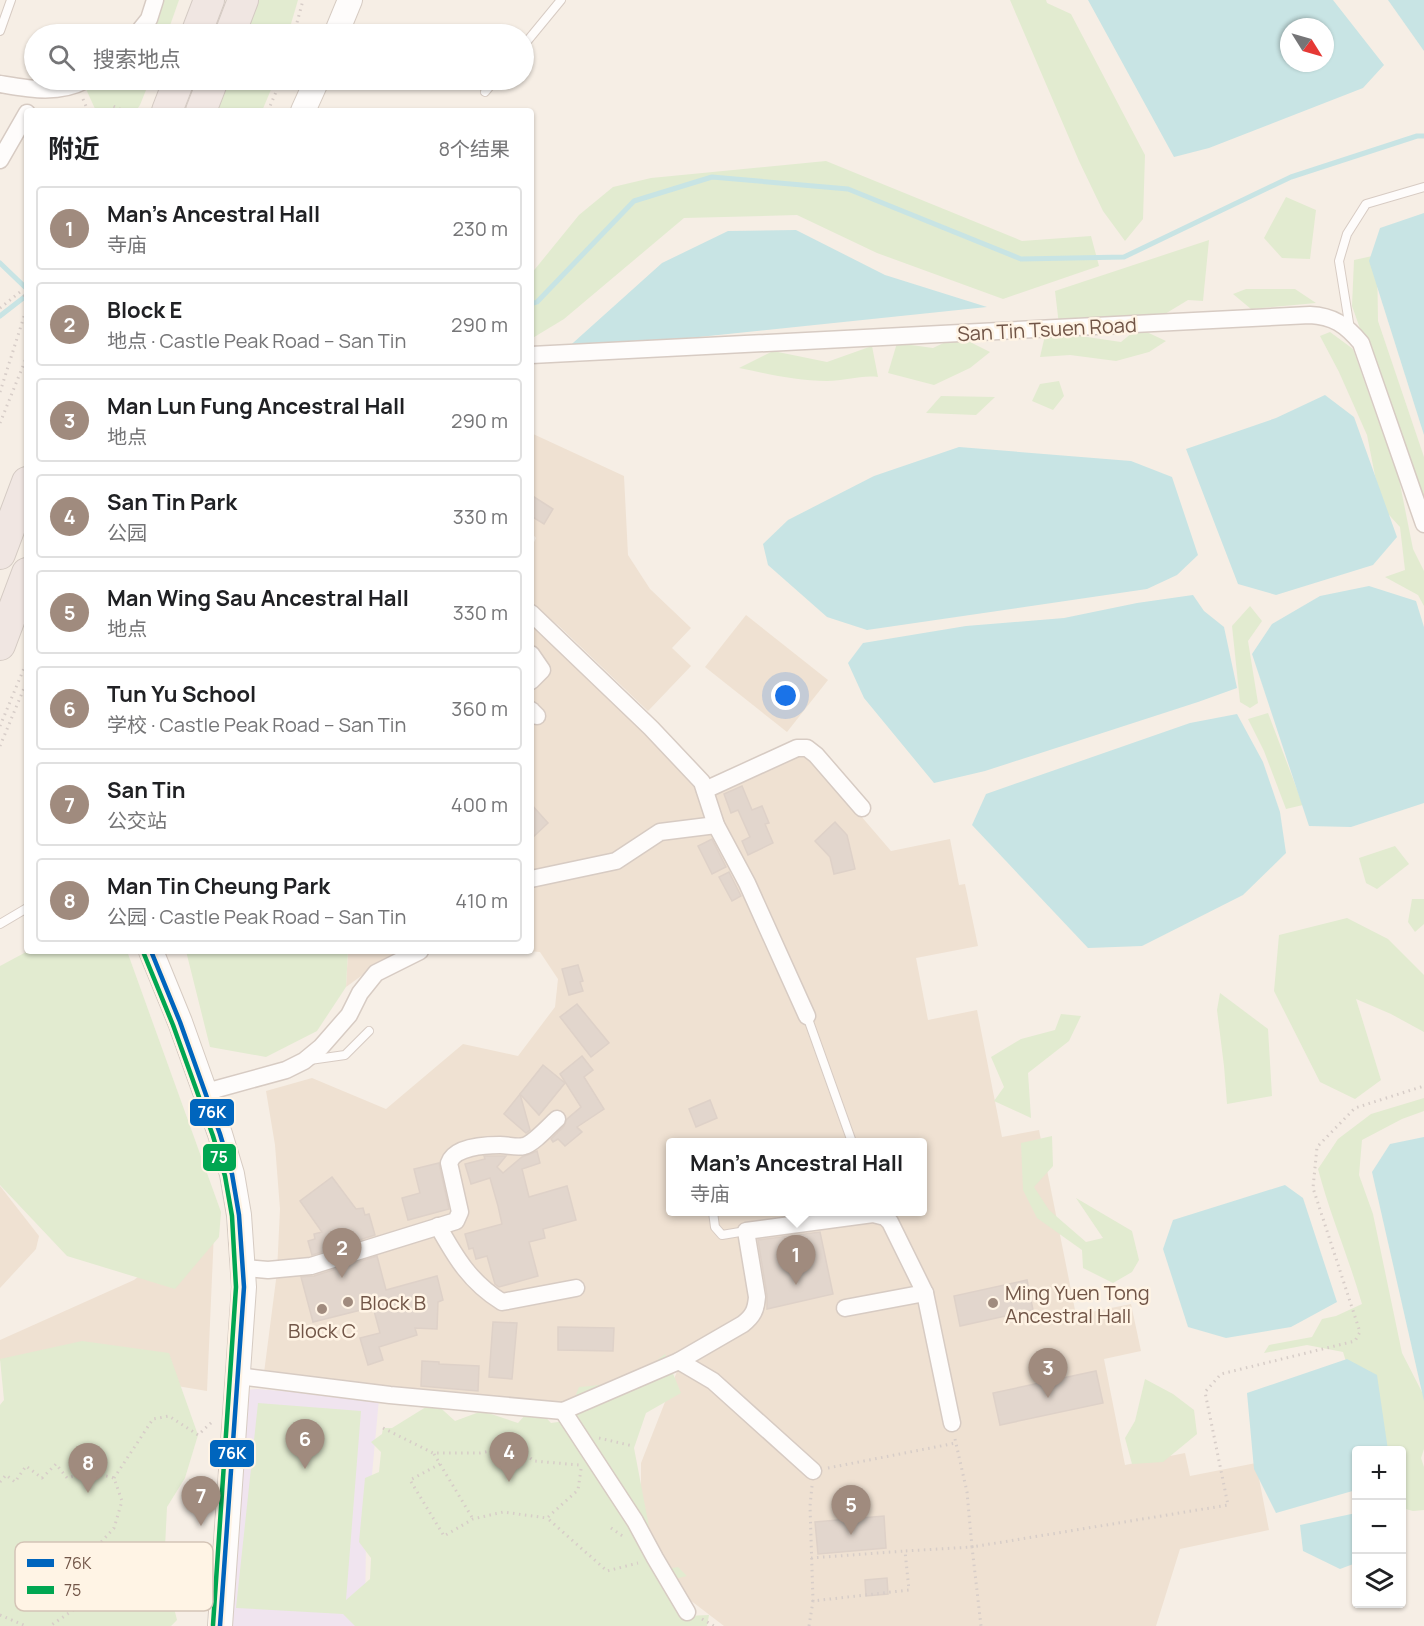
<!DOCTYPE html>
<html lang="zh">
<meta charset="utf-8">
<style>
:root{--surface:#fff;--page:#f2f2f2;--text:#202124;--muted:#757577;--line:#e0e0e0;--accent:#a08b7e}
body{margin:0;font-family:Manrope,"Noto Sans SC",sans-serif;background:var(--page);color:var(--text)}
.controls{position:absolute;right:18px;bottom:18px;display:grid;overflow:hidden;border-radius:6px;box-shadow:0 2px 4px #0004}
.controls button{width:54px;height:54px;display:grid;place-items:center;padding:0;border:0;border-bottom:2px solid var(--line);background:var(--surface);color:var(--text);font:30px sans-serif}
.compass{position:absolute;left:1280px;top:18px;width:54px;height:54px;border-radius:50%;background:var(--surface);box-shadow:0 2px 4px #0004;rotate:127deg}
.you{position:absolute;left:786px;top:696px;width:21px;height:21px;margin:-15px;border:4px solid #fff;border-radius:50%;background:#1a73e8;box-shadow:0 0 0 9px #1a73e833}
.badge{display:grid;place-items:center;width:39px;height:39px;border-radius:50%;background:var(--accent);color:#fff;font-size:20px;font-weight:700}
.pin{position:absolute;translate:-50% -50px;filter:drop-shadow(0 2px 3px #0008)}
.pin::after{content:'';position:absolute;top:32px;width:21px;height:18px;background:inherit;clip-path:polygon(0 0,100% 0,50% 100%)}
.popup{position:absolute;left:666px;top:1138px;width:261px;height:78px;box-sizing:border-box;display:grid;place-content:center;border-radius:6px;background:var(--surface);filter:drop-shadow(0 2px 4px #0005);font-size:20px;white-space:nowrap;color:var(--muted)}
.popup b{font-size:22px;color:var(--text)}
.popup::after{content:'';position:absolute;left:50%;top:100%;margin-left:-12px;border:12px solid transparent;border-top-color:var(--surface)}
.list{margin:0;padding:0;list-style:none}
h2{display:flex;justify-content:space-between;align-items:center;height:78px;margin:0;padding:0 24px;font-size:26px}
h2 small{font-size:20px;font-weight:400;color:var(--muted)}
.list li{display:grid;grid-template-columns:39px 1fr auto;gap:18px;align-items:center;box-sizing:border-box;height:84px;margin:0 12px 12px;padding:0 12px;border:2px solid var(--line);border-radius:6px}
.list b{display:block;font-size:22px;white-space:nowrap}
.list p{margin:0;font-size:20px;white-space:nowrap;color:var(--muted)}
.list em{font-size:20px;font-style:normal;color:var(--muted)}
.icon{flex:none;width:33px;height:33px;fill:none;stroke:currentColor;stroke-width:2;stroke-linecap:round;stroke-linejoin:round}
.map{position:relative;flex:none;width:1424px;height:1626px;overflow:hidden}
.search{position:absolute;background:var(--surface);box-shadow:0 2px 4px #0004;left:24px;top:24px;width:510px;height:66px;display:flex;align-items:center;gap:15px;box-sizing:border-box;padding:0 21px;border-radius:33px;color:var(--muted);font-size:22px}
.panel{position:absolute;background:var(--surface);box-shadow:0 2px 4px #0004;left:24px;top:108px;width:510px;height:846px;border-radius:6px}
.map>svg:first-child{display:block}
.residential{fill:#efe1d2;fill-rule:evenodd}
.education{fill:#f0e4ef}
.green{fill:#e2ebd0}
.water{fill:#c8e4e4;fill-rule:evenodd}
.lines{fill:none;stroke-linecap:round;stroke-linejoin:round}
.stream{stroke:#c8e4e4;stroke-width:5}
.building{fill:#e2d6cd;stroke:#ded1c8;stroke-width:1.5}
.service-casing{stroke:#d7cbc3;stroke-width:10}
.minor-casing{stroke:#d7cbc3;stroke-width:19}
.secondary-casing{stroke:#d6cbc2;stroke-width:26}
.motorway-casing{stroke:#d4cac3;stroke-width:32}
.path{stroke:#d7cdc8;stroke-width:3;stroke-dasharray:1.5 4.5;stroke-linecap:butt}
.service{stroke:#fefcfb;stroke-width:8}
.minor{stroke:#fefcfb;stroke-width:16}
.secondary{stroke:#fefcfb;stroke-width:24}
.motorway{stroke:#f0e6e2;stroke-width:30}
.bus-1-casing{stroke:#fff4e5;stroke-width:9}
.bus-2-casing{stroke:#fff4e5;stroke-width:9}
.bus-1{stroke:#0065bd;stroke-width:4.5}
.bus-2{stroke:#00a651;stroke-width:4.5}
.poi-dot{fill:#a08b7e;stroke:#fff4e5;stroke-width:2}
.labels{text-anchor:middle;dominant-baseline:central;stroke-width:5;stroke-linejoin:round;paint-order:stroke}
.street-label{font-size:20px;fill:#715547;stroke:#fff4e5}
.poi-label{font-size:20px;fill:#715547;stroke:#fff4e5;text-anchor:start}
.key{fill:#fff4e5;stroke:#d4c4b6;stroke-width:1.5}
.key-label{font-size:16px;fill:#715547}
.line-badge{stroke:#fff4e5;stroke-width:2}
.badge-label{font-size:16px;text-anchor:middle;font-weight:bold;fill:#fff}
</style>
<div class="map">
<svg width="1424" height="1626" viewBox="0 0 1424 1626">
<rect width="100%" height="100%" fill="#f6eee5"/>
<!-- residential -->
<g class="residential">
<path d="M531 433 624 476 628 555 650 589 691 628 672 648 691 666 648 711 558 625 531 605V549L536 538 531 532Z"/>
<path d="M746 615 828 680 787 732 705 667Z"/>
<path d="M531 622 647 733 697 785 708 819 614 855 531 872Z"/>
<path d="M798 754H804L812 759 891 851 950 839 959 885 965 884 978 946 916 958 928 1020 977 1010 1002 1137 1039 1130 1076 1315 1131 1304 1141 1351 1104 1359 1125 1465 1185 1453 1190 1476 1256 1463 1269 1530 1180 1549 1156 1626H724L690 1600 641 1523V1463L678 1369 562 1405 517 1402 264 1373 277 1272 280 1209 275 1145 266 1091 312 1078 386 1109 463 1044 518 1056 555 1007 558 979 540 952 528 951H531V885L662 838 724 830 713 793ZM670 1142H922V1212H670Z"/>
<path d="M348 951H406L372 968 346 987Z"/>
<path d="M0 1186 39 1236 36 1249 0 1288Z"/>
<path d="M197 1232H214L207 1391 171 1385 86 1346 0 1361V1340L134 1280Z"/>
</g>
<!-- education -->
<path class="education" d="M257 1389 379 1399 366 1539 365 1619 405 1626H226L247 1390Z"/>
<!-- green -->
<g class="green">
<path d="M160 0H179L167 34H146Z"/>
<path d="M255 0H298L288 34H242Z"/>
<path d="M1010 0H1046L1047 3 1071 14 1145 155 1143 219 1125 241 1103 211 1079 161Z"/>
<path d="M102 80H150L140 105 136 111H96L86 89Z"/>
<path d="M226 80H275L262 111H214Z"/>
<path d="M826 161 1022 241 1091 236 1099 266 1003 299 877 253 797 215 684 218 564 319 531 339V274L579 215 613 187 651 178Z"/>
<path d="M1286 197 1316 210 1310 259 1282 258 1264 238Z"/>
<path d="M1209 240 1203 301 1188 300 1155 320 1059 325 1055 291Z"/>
<path d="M1377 255 1378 321 1424 457V509L1352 306 1354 260Z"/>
<path d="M1246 289H1295L1316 303 1251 309 1233 294Z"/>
<path d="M1138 328 1166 341 1149 352 1116 361 1070 355 1040 357 1046 331 1121 342Z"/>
<path d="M1330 332 1353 349 1399 479 1413 549 1424 571V606L1418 595 1385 577 1405 570 1400 527 1381 506 1367 435 1339 372 1320 336Z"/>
<path d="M958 336 990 352 970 368 934 385 888 373 897 343 933 348Z"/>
<path d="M872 346 878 377C861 375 845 381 827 381 797 381 769 374 739 368L773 351 827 362Z"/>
<path d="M1059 381 1064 396 1053 410 1032 401 1040 384Z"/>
<path d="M941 396 995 397 976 415 926 413Z"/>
<path d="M1250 606 1262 621 1248 641 1258 703 1250 708 1240 702 1232 626Z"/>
<path d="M1268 713 1303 805 1286 809 1264 751 1248 719Z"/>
<path d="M1395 846 1409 864 1377 889 1366 883 1359 858Z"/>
<path d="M1412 899H1424V924L1415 932 1408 922Z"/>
<path d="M1347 918 1388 939 1424 975V1032L1391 1014 1356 999 1381 1080 1355 1099 1320 1082 1274 991 1279 935Z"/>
<path d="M28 951H127L221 1212 219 1237 175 1289 67 1256 0 1185V966Z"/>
<path d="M186 951H348L346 987 317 1031 266 1057 210 1047Z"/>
<path d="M1220 993 1268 1029 1272 1096 1227 1104 1224 1066 1217 1010Z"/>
<path d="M1061 1014 1081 1016 1069 1041 1028 1073 1031 1118 994 1101 1004 1087 991 1057 1021 1039 1055 1030Z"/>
<path d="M1424 1098V1111L1402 1119 1362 1140 1359 1175 1373 1214 1402 1353 1424 1396V1449L1421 1458 1424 1467V1510L1413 1511 1402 1508V1450H1372L1364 1418 1343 1352 1307 1345 1264 1353 1269 1345 1312 1337 1322 1319 1336 1316 1362 1304C1349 1258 1330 1215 1318 1169L1338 1139 1371 1114Z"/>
<path d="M1052 1136 1053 1166 1034 1187 1049 1210 1086 1242 1103 1238 1076 1198 1132 1231 1139 1260 1132 1272 1113 1283 1083 1268 1082 1250 1037 1218 1023 1190 1021 1143Z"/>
<path d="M82 1341 169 1353 198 1435 185 1478 167 1507 164 1568 177 1620 171 1626H0V1405L4 1400 0 1359Z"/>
<path d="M665 1354 681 1393 646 1413 634 1448 655 1558 661 1570 678 1567 687 1576 667 1581 686 1616 709 1615 707 1626H355L343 1614 236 1608 258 1403 361 1411 346 1600 370 1579 371 1558 359 1542 365 1478 379 1472 381 1452 371 1442 382 1434 383 1428H392L434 1402 455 1421 482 1411 518 1423 534 1405 551 1423 565 1421 579 1387C616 1384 636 1378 665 1354Z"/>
<path d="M1145 1379 1173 1394 1194 1410 1197 1434 1163 1462 1132 1464 1125 1438 1135 1421Z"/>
</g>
<!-- water -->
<g class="water">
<path d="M1088 0H1333L1384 65 1363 88 1209 148 1174 157ZM1289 27H1325V63H1289Z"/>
<path d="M1388 0H1424V51Z"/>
<path d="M1424 213V435L1369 261 1380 228Z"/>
<path d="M796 230 885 275 987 307 564 351 662 263 728 231Z"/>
<path d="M1325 395 1354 417 1397 537 1373 565 1276 595 1238 584 1186 449 1276 418Z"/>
<path d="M959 447 1131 461 1172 477 1198 555 1177 575 1147 589 867 630 827 617 768 565 763 544 788 520 874 476Z"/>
<path d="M1369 586 1416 601 1424 627V803L1351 827 1309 826 1252 654 1272 624 1320 596Z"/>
<path d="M1193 595 1204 611 1224 627 1237 688 1198 702 985 771 934 783 864 698 848 663 863 643 966 626 1064 618 1137 603Z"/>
<path d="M1237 714 1263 762 1280 812 1286 853 1243 895 1142 946 1088 948 972 825 986 794 1190 723Z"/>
<path d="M1424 1137V1401L1372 1172 1390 1144Z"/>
<path d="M1285 1185 1303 1198 1337 1302 1291 1327 1226 1338 1188 1327 1163 1249 1173 1220Z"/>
<path d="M1347 1359 1377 1375 1388 1450H1356V1490L1276 1513 1254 1469 1247 1393Z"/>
<path d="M1356 1513V1563L1340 1569 1303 1551 1300 1525Z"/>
</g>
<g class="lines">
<!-- stream -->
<g class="stream">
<path d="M0 263 27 289"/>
<path d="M531 304 537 302 634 201 712 177 848 189 1021 259 1124 257 1291 177 1417 136H1424"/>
<path d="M0 316 27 295"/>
</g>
</g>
<!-- building -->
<g class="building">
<path d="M531 495 553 509 544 524 531 516Z"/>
<path d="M742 786 752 810 762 806 769 823 765 824 773 843 748 855 742 841 750 837 738 810 731 813 724 794Z"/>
<path d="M531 804 548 823 531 839Z"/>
<path d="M835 822 847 835 855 869 834 874 830 857 815 841Z"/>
<path d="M712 839 726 867 712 874 698 846Z"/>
<path d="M729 872 741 896 732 901 719 877Z"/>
<path d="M578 965 583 981 580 982 583 991 569 995 562 969Z"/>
<path d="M577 1004 609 1043 591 1057 560 1017Z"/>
<path d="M582 1056 593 1070 584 1077 604 1109 577 1127 582 1132 565 1146 558 1139 553 1142 551 1139 564 1126 567 1119 581 1107 560 1074Z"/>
<path d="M543 1065 565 1083 539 1115 520 1094Z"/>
<path d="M520 1094 530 1130 526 1133 504 1114Z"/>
<path d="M710 1100 717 1118 696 1127 689 1109Z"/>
<path d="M537 1151 540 1163 522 1169 529 1197 567 1186 576 1220 543 1229 545 1238 529 1242 538 1276 499 1287 495 1284 487 1256 476 1259 473 1248 469 1249 465 1234 502 1224 498 1206 490 1178 471 1184 465 1164 485 1159 484 1156H506L497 1167 503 1173 522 1157Z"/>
<path d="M439 1163 449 1209 408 1220 402 1198 420 1193 414 1169Z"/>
<path d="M332 1177 356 1209 363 1208 365 1215 369 1214 375 1235 312 1255 308 1241 315 1239 314 1234 322 1232 300 1201Z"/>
<path d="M820 1232 833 1294 767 1309V1295L758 1240Z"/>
<path d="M377 1256 386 1290 437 1276 443 1300 438 1302 437 1329 415 1328 417 1335 379 1347 383 1360 368 1365 360 1338 380 1333 373 1307 313 1322 301 1277 314 1276Z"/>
<path d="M1027 1280 1033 1310 960 1326 954 1296Z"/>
<path d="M493 1322 517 1323 512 1379 489 1377Z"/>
<path d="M558 1327 614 1328 613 1351 558 1350Z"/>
<path d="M422 1361 439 1362V1364L479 1366 478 1391 421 1386Z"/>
<path d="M1096 1371 1103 1403 1000 1425 993 1393Z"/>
<path d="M884 1516 886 1548 818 1554 815 1522Z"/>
<path d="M887 1578 888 1594 866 1596 865 1580Z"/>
</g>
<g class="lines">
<defs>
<g id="service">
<path d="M0 31 11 0"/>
<path d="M524 45 561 0"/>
<path d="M485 92 495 80"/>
<path d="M1350 329 1339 261 1347 234 1366 204 1424 187"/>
<path d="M0 924 27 908"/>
<path d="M807 1016 852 1142"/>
<path d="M310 1060 345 1055 369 1031"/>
<path d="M713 1212 715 1227 722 1235 746 1231"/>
</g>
<g id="minor">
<path d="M137 34 149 19 155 0"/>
<path d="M0 84C29 89 58 95 86 80"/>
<path d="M0 160 27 113"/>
<path d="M531 355 1310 315C1333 316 1346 325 1361 343L1424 524"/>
<path d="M531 613 651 728 702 782 716 825 747 883 807 1016"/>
<path d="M531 654 542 670 531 681"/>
<path d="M531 710 537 716"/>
<path d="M705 790 797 748H807L816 755 862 808"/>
<path d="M531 879 616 861 660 832 716 825"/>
<path d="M206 1092 286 1070 304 1061 321 1047 349 1015 360 993 376 973 420 951"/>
<path d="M438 1226C456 1258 470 1282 502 1302L576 1288"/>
<path d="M244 1268 268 1270 311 1266 456 1221 460 1212 449 1163C454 1147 485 1145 500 1145 508 1145 517 1148 524 1146 533 1144 549 1126 557 1119"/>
<path d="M845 1308 925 1293"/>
<path d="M679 1361 713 1381 813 1471"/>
<path d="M238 1376 390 1395 563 1411 679 1361 743 1324C753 1316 756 1310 757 1297L746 1231 873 1214 885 1217 890 1222 925 1293 952 1423"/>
<path d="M563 1411 635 1521 655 1558 687 1612"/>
</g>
<g id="secondary">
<path d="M336 34 350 0"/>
<path d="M303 111 317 80"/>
<path d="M151 951 180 1022 220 1134 232 1174 239 1215 244 1287 220 1626"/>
</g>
<g id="motorway">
<path d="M196 34 209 0"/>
<path d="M230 34 243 0"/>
<path d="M167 111 179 80"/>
<path d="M201 111 213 80"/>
<path d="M0 554 27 482"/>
<path d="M0 645 27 573"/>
</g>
</defs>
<!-- service casing -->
<use href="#service" class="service-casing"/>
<!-- minor casing -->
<use href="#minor" class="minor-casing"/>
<!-- secondary casing -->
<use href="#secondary" class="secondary-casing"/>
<!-- motorway casing -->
<use href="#motorway" class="motorway-casing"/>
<!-- path -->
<g class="path">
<path d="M294 34 303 0"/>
<path d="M83 99 88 111"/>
<path d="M111 111 113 106 124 111"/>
<path d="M268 111 281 80"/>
<path d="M0 308 20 292 27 298"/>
<path d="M0 392 27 307"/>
<path d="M0 423 27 356"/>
<path d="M0 726 27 661"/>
<path d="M0 746 27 681"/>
<path d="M383 1428 433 1453H480L502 1449 521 1451 534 1461 579 1465"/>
<path d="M599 1438 633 1446"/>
<path d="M955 1439 967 1492 972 1547 1228 1505 1205 1392 1221 1374 1355 1341 1360 1332 1313 1188 1317 1147 1355 1108 1424 1086"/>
<path d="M434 1454 473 1519"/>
<path d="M440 1464 410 1480 444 1536 473 1519 503 1512 547 1518"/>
<path d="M828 1468 956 1443"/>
<path d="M581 1469 578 1490 547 1518 607 1571 638 1563"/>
<path d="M114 1478 153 1419 169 1416 198 1435 213 1421"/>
<path d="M0 1482 6 1475 15 1482 26 1466 42 1478 56 1464 67 1478 90 1472 114 1478 122 1501 114 1528 93 1551 95 1595 50 1626"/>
<path d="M812 1486 810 1506 813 1601"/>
<path d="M611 1528 624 1537"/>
<path d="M811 1558 905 1551"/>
<path d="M0 1615 26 1626"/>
<path d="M702 1619 714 1626"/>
<path d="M809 1626 813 1601 909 1590 905 1551 972 1547 981 1626"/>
</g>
<!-- service -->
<use href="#service" class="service"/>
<!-- minor -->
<use href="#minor" class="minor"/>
<!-- secondary -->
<use href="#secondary" class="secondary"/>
<!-- motorway -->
<use href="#motorway" class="motorway"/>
<defs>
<path id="bus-1" d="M151 951 180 1022 220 1134 232 1174 239 1215 244 1287 220 1626"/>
<path id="bus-2" d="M144 954 173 1025 213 1136 225 1176 232 1216 236 1287 213 1625"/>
</defs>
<!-- bus-1 casing -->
<use href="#bus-1" class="bus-1-casing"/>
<!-- bus-2 casing -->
<use href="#bus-2" class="bus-2-casing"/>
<!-- bus-1 -->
<use href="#bus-1" class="bus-1"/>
<!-- bus-2 -->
<use href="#bus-2" class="bus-2"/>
</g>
<!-- markers -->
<g class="poi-dot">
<circle cx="348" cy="1302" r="6"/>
<circle cx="993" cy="1303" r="6"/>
<circle cx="322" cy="1309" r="6"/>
</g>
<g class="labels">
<!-- street labels -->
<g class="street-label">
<text transform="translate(1047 329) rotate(-3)">San Tin Tsuen Road</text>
</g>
<!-- poi labels -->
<g class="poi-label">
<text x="1005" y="1292">Ming Yuen Tong<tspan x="1005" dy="23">Ancestral Hall</tspan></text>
<text x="360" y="1302">Block B</text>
<text x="322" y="1330" text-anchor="middle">Block C</text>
</g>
</g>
<!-- legend -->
<rect x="15" y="1542" width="198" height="69" rx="9" class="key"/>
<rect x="27" y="1559" width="27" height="8" fill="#0065bd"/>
<rect x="27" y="1586" width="27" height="8" fill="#00a651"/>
<g class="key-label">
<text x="64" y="1569">76K</text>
<text x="64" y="1596">75</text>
</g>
<g class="line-badge">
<rect x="189" y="1098" width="46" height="29" rx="6" fill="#0065bd"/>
<rect x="202" y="1143" width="35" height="29" rx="6" fill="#00a651"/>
<rect x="209" y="1439" width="46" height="29" rx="6" fill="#0065bd"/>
</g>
<g class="badge-label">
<text x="212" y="1118">76K</text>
<text x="219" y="1163">75</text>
<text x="232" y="1459">76K</text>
</g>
</svg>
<div class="controls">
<button>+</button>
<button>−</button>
<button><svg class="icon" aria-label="layers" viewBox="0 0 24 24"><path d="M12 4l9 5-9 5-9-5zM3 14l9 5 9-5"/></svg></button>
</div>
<svg class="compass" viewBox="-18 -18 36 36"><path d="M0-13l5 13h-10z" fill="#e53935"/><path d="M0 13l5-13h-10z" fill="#757577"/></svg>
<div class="you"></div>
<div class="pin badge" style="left:796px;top:1285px">1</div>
<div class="popup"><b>Man's Ancestral Hall</b>寺庙</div>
<div class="pin badge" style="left:342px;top:1278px">2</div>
<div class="pin badge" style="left:1048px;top:1398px">3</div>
<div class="pin badge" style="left:509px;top:1482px">4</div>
<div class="pin badge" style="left:851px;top:1535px">5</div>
<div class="pin badge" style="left:305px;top:1469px">6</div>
<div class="pin badge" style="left:201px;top:1526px">7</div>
<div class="pin badge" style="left:88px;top:1493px">8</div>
<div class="search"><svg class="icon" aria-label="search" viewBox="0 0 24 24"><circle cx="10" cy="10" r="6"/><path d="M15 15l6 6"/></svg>搜索地点</div>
<section class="panel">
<h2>附近<small>8个结果</small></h2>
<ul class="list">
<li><span class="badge">1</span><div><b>Man's Ancestral Hall</b><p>寺庙</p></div><em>230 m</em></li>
<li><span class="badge">2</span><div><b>Block E</b><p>地点 · Castle Peak Road – San Tin</p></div><em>290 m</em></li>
<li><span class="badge">3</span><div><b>Man Lun Fung Ancestral Hall</b><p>地点</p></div><em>290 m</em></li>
<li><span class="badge">4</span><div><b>San Tin Park</b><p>公园</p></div><em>330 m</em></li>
<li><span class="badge">5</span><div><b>Man Wing Sau Ancestral Hall</b><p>地点</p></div><em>330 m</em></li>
<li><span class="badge">6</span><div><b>Tun Yu School</b><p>学校 · Castle Peak Road – San Tin</p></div><em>360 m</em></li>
<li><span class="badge">7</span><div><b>San Tin</b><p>公交站</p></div><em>400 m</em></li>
<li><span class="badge">8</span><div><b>Man Tin Cheung Park</b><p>公园 · Castle Peak Road – San Tin</p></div><em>410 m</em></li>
</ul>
</section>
</div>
